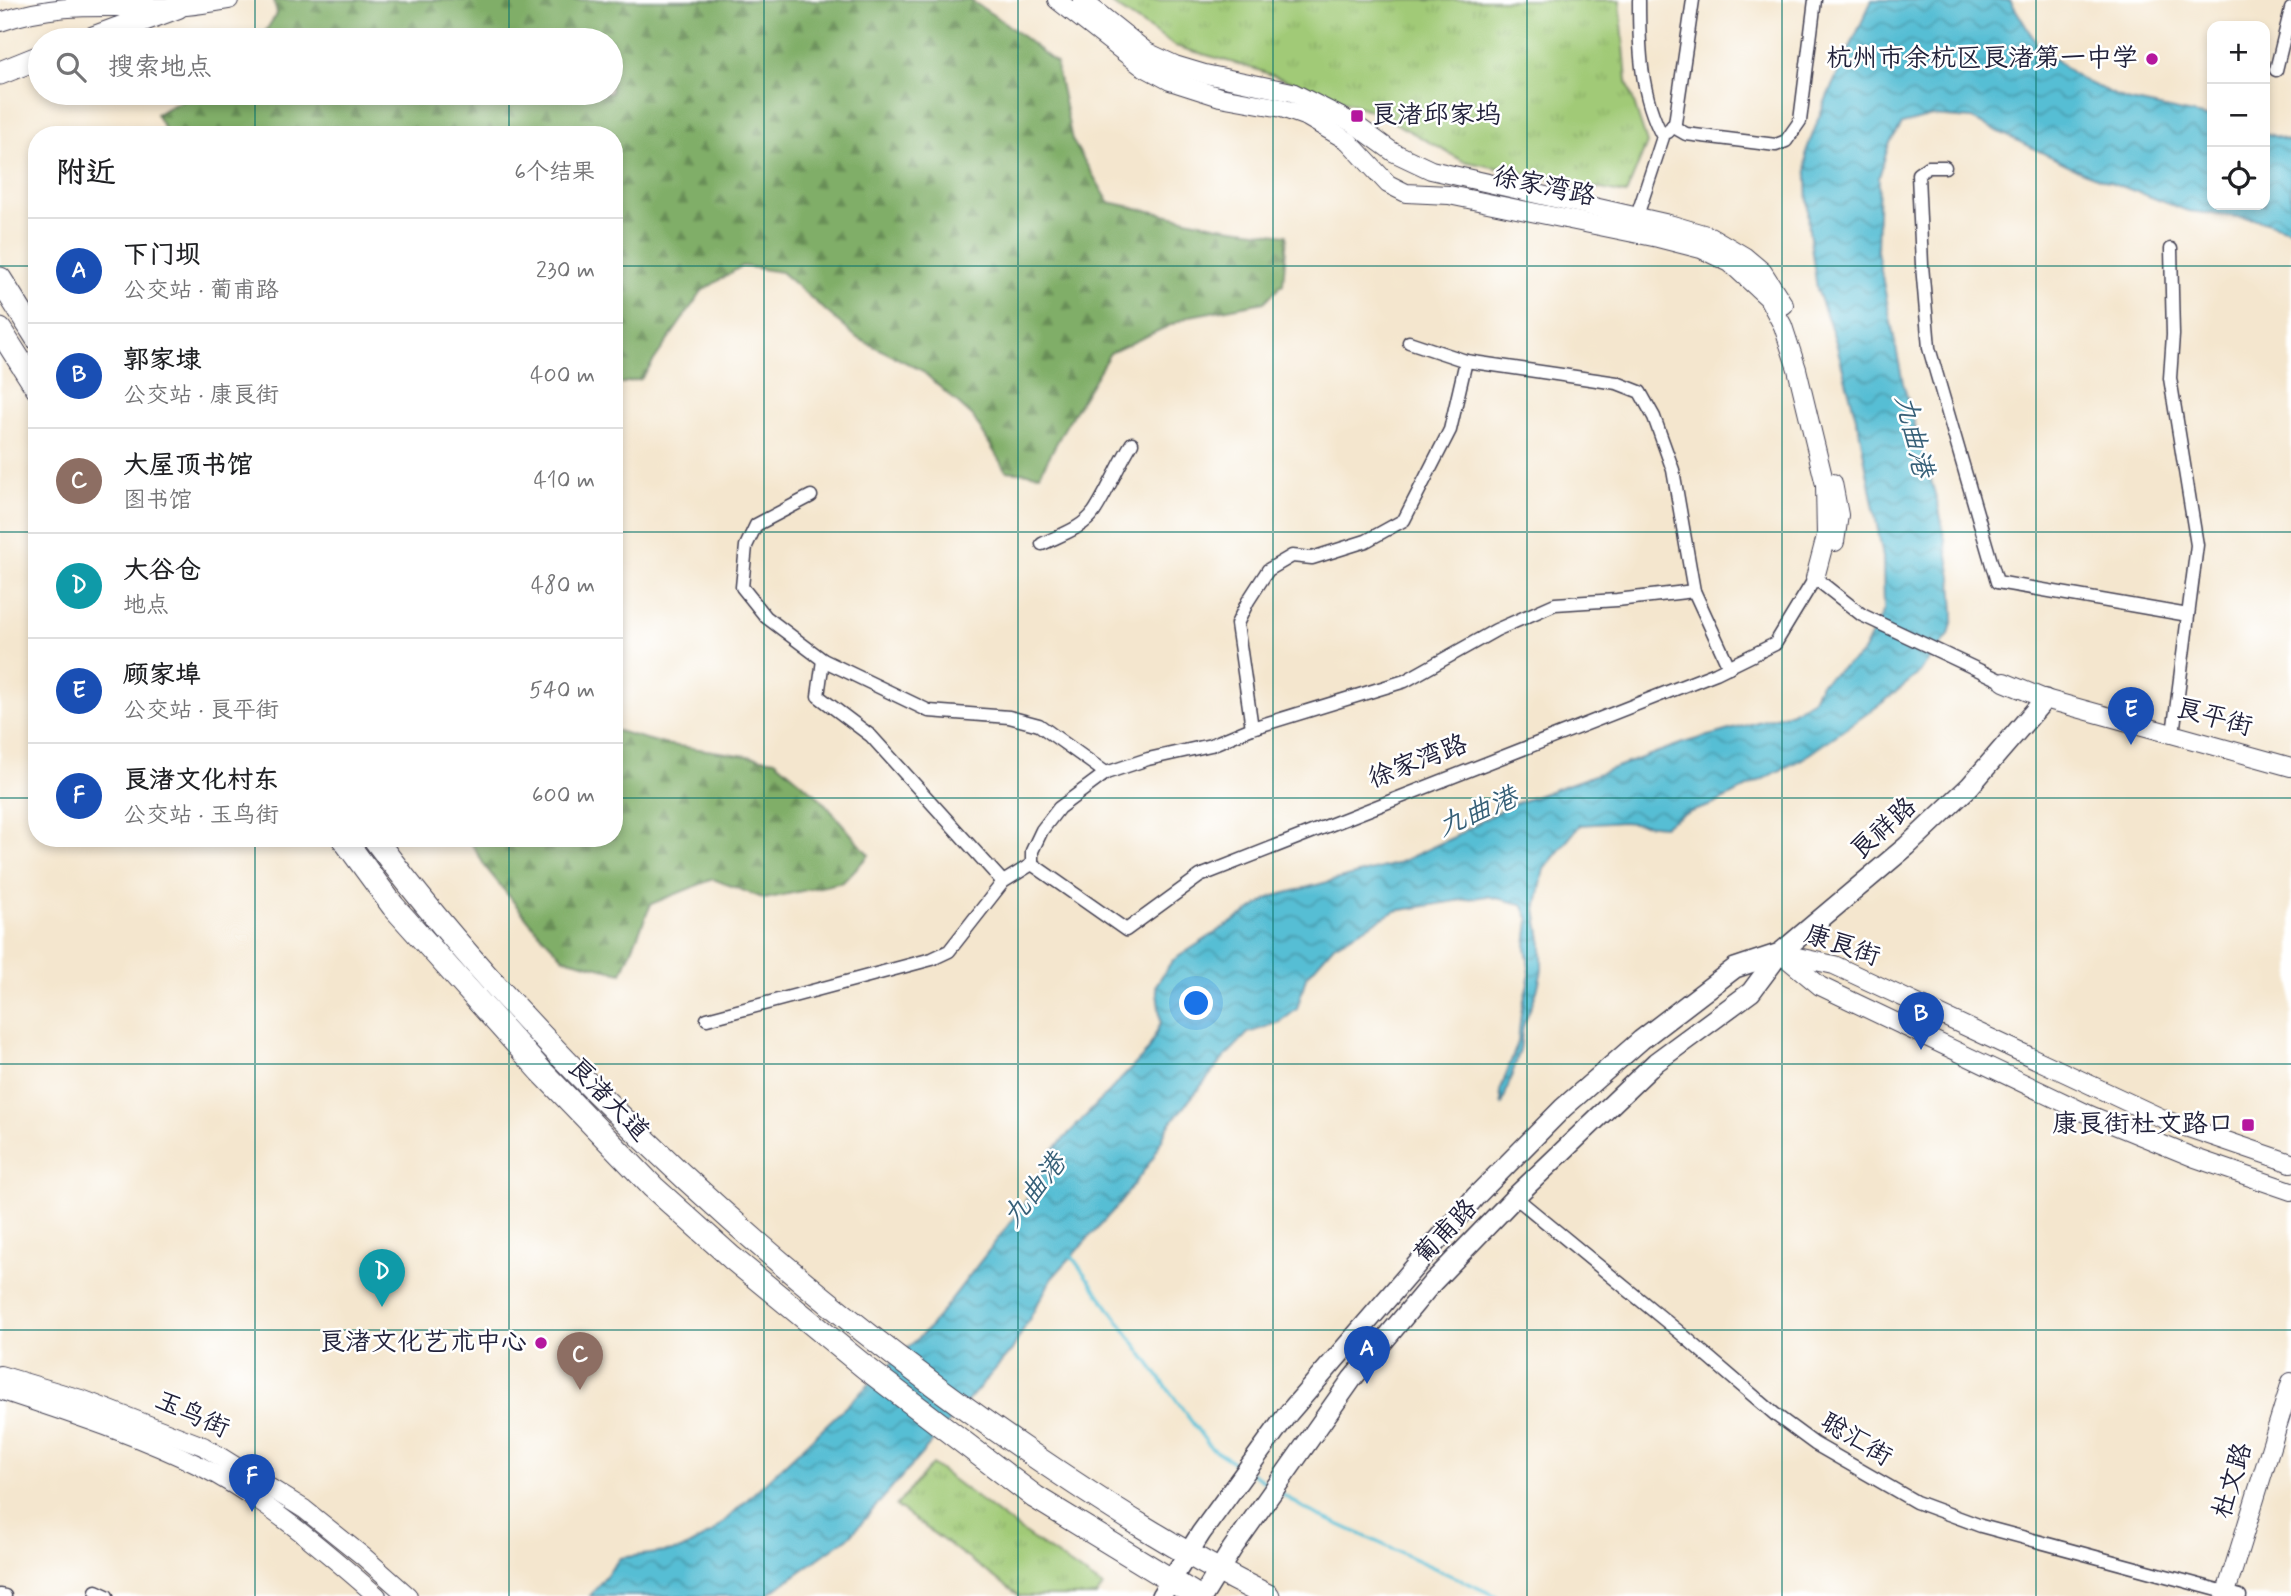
<!DOCTYPE html>
<html lang="zh">
<meta charset="utf-8">
<style>
:root{--surface:#fff;--page:#f6f6f6;--text:#202124;--muted:#757577;--line:#e0e0e0;--accent:#0f766e}
body{margin:0;font-family:Mynerve,"LXGW WenKai TC",sans-serif;background:var(--page);color:var(--text)}
.controls{position:absolute;right:21px;top:21px;display:grid;overflow:hidden;border-radius:14px;box-shadow:0 4px 10px #0003}
.controls button{width:63px;height:63px;display:grid;place-items:center;padding:0;border:0;border-bottom:2px solid var(--line);background:var(--surface);color:var(--text);font:35px sans-serif}
.you{position:absolute;left:1197px;top:1004px;width:24px;height:24px;margin:-18px;border:5px solid #fff;border-radius:50%;background:#1a73e8;box-shadow:0 0 0 10px #1a73e833}
.badge{display:grid;place-items:center;width:46px;height:46px;border-radius:50%;background:var(--accent);color:#fff;font-size:23px;font-weight:700}
.pin{position:absolute;translate:-50% -58px;filter:drop-shadow(0 2px 4px #0008)}
.pin::after{content:'';position:absolute;top:37px;width:24px;height:21px;background:inherit;clip-path:polygon(0 0,100% 0,50% 100%)}
.list{margin:0;padding:0;list-style:none}
h2{display:flex;justify-content:space-between;align-items:center;height:91px;margin:0;padding:0 28px;font-size:30px}
h2 small{font-size:23px;font-weight:400;color:var(--muted)}
.list li{display:grid;grid-template-columns:46px 1fr auto;gap:21px;align-items:center;box-sizing:border-box;height:105px;padding:0 28px;border-top:2px solid var(--line)}
.list b{display:block;font-size:26px;white-space:nowrap}
.list p{margin:0;font-size:23px;white-space:nowrap;color:var(--muted)}
.list em{font-size:23px;font-style:normal;color:var(--muted)}
.icon{flex:none;width:38px;height:38px;fill:none;stroke:currentColor;stroke-width:2;stroke-linecap:round;stroke-linejoin:round}
.map{position:relative;flex:none;width:2291px;height:1596px;overflow:hidden}
.search{position:absolute;background:var(--surface);box-shadow:0 4px 10px #0003;left:28px;top:28px;width:595px;height:77px;display:flex;align-items:center;gap:18px;box-sizing:border-box;padding:0 24px;border-radius:38px;color:var(--muted);font-size:26px}
.panel{position:absolute;background:var(--surface);box-shadow:0 4px 10px #0003;left:28px;top:126px;width:595px;height:721px;border-radius:28px}
.map>svg:first-child{display:block}
.grass{fill:url(#grass-tufts);stroke:#627659;stroke-width:2}
.forest{fill:url(#forest-firs);stroke:#516852;stroke-width:2}
.water{fill:url(#water-waves);stroke:#3c7088;stroke-width:2}
.lines{fill:none;stroke-linecap:round;stroke-linejoin:round}
.stream{stroke:#57bed4;stroke-width:3.5}
.street-casing{stroke:#423f51;stroke-width:15}
.secondary-casing{stroke:#423f51;stroke-width:20}
.primary-casing{stroke:#423f51;stroke-width:22}
.highway-casing{stroke:#423f51;stroke-width:25}
.street{stroke:#fff;stroke-width:12}
.secondary{stroke:#fff;stroke-width:18}
.primary{stroke:#fff;stroke-width:19}
.highway{stroke:#fff;stroke-width:23}
.grid{fill:none;stroke:#0f766e;stroke-width:2;stroke-opacity:0.55}
.poi-dot{fill:#b5179e;stroke:#fff;stroke-width:2.5}
.labels{text-anchor:middle;dominant-baseline:central;stroke-width:5;stroke-linejoin:round;paint-order:stroke}
.poi-label{font-size:26px;fill:#22223b;stroke:#fff;text-anchor:end}
.street-label{font-size:26px;fill:#22223b;stroke:#fff}
.water-label{font-size:28px;font-style:italic;fill:#376078;stroke:#fff}
</style>
<div class="map">
<svg width="2291" height="1596" viewBox="0 0 2291 1596">
<defs>
<pattern id="grass-tufts" width="24" height="20" patternUnits="userSpaceOnUse" patternTransform="scale(1.75)"><rect width="24" height="20" fill="#a1ca77"/><path d="M3 7l-1-3M5 7V3M7 7l1-3M15 17l-1-3M17 17v-4M19 17l1-3" fill="none" stroke="#8aad68"/></pattern>
<pattern id="forest-firs" width="22" height="20" patternUnits="userSpaceOnUse" patternTransform="scale(1.75)"><rect width="22" height="20" fill="#80ae68"/><path d="M5 1l3.5 6h-7zM16 11l3.5 6h-7z" fill="#688d57"/></pattern>
<pattern id="water-waves" width="16" height="10" patternUnits="userSpaceOnUse" patternTransform="scale(1.75)"><rect width="16" height="10" fill="#57bed4"/><path d="M0 5q4-4 8 0t8 0" fill="none" stroke="#489aad"/></pattern>
</defs>
<rect width="100%" height="100%" fill="#fff"/>
<filter id="ink" filterUnits="userSpaceOnUse"><feTurbulence type="fractalNoise" baseFrequency=".0143" numOctaves="2"/><feDisplacementMap in="SourceGraphic" scale="14" xChannelSelector="R" yChannelSelector="G"/><feConvolveMatrix kernelMatrix="1 2 1 2 8 2 1 2 1" color-interpolation-filters="sRGB"/></filter>
<filter id="wash" filterUnits="userSpaceOnUse"><feTurbulence type="fractalNoise" baseFrequency=".00686" numOctaves="4" result="noise"/><feDisplacementMap in="SourceGraphic" scale="28" xChannelSelector="R" yChannelSelector="G"/><feGaussianBlur stdDeviation="1.57" result="paint"/><feColorMatrix in="noise" values="0 0 0 0 0 0 0 0 0 0 0 0 0 0 0 0 0 1.4 0 .05"/><feComposite in="paint" operator="in"/></filter>
<g filter="url(#wash)">
<rect width="100%" height="100%" fill="#f4e6ce"/>
<!-- grass -->
<g class="grass">
<path d="M1106 0H1620L1627 81 1647 143 1626 194 1463 161 1377 113 1255 69 1175 46Z"/>
<path d="M932 1464 1021 1531 1103 1587 1096 1596H1020L896 1506Z"/>
</g>
<!-- forest -->
<g class="forest">
<path d="M273 0H970L1004 22 1056 63 1072 140 1109 202 1219 226 1287 235 1283 284 1264 302 1190 316 1110 353 1064 429 1040 474 1006 471 973 417 921 370 857 338 781 272 742 266 702 291 641 379 614 385V135H168L156 114 197 93H611V40H260L277 13Z"/>
<path d="M614 730 664 744 775 760 821 799 869 855 843 882 765 899 713 879 651 904 622 973 564 958 534 927 486 868 468 838H614Z"/>
</g>
<!-- water -->
<path class="water" d="M1872 0H2010L2038 46 2080 79 2126 100 2212 118V205H2265V133L2291 142V230L2256 219 2188 211 2083 172 1972 119 1932 116 1902 124 1889 144 1879 177 1877 251 1903 383 1939 508 1952 577 1954 615 1949 635 1917 675 1882 703 1802 759 1712 805 1684 814 1663 826 1622 822 1580 825 1544 869 1536 910 1542 945V970L1537 991 1523 1027 1520 1050 1502 1105 1500 1091 1518 1042 1521 1013 1530 974 1526 947 1529 920 1522 904 1487 896 1395 911 1334 945 1306 977 1297 1009 1280 1022 1248 1033 1223 1059 1168 1126 1153 1158 1120 1203 1052 1278 1012 1350 851 1535 766 1596H590L620 1558 681 1550 712 1533 930 1327 1023 1206 1053 1150 1148 1051 1161 1022 1156 985 1172 961 1271 897 1396 864 1452 838 1506 807 1683 743 1790 713 1813 699 1821 683 1862 654 1884 610 1883 557 1859 429 1835 339 1817 289 1809 231 1806 152 1827 97Z"/>
<g class="lines">
<!-- stream -->
<g class="stream">
<path d="M1070 1254 1210 1447 1241 1467"/>
<path d="M1251 1473 1268 1484"/>
<path d="M1280 1493 1307 1510 1496 1596"/>
</g>
</g>
</g>
<g filter="url(#ink)">
<g class="lines">
<defs>
<g id="street">
<path d="M2276 70 2291 9"/>
<path d="M1672 126 1686 134 1776 145 1786 141 1800 121 1815 0"/>
<path d="M1668 132 1675 123 1693 0"/>
<path d="M1945 167H1928L1918 174 1922 265 1929 348 1997 582 2188 615"/>
<path d="M1635 222 1663 137C1640 96 1639 46 1639 0"/>
<path d="M2171 249 2173 335 2170 378 2197 545 2173 734"/>
<path d="M1409 342 1466 361 1617 383 1640 392 1654 417 1673 470 1694 591 1729 667"/>
<path d="M811 496 756 525 746 546 742 587 766 617 823 660 929 711 1009 717 1039 725 1106 773"/>
<path d="M1042 544C1060 535 1083 528 1094 512 1108 491 1118 465 1132 443"/>
<path d="M823 660 818 696 871 736 1003 882"/>
<path d="M1252 728 1237 624 1248 601 1268 570 1292 556 1312 558 1366 541 1404 520 1450 430 1466 361"/>
<path d="M1032 864 1126 930 1200 876 1716 673 1775 644 1815 578 1862 615 2004 682"/>
<path d="M707 1019 932 959 949 951 1003 882 1032 864V851L1042 830 1059 808 1106 773 1148 759 1211 745 1252 728 1405 681 1496 630 1555 604 1617 600 1694 591"/>
<path d="M1515 1197 1678 1331 1777 1416 1815 1444 1916 1502 1981 1526 2240 1596"/>
<path d="M96 1591 107 1596"/>
<path d="M0 1595 5 1596"/>
</g>
<g id="secondary">
<path d="M1057 0 1140 65 1170 81 1220 97 1282 108 1307 117 1348 141 1388 184 1406 193 1449 195 1658 238 1701 249 1730 263 1768 298 1783 326 1797 369 1825 485 1826 536 1815 578"/>
<path d="M1082 0 1147 52 1175 65 1205 74 1292 92 1353 123 1393 152 1431 170 1669 224 1710 236 1744 256 1763 272 1784 305"/>
<path d="M0 22C62 0 111 9 175 7 193 6 212 3 229 0"/>
<path d="M1833 483 1839 515 1835 542"/>
<path d="M2004 682 2045 699 2291 767"/>
<path d="M1780 953 1820 986 2090 1115 2195 1158 2291 1191"/>
<path d="M1784 954 1834 965 2168 1121 2291 1163"/>
<path d="M0 1375 84 1400 203 1446 304 1509 364 1557 408 1596"/>
<path d="M0 1390C68 1413 136 1434 200 1466 265 1499 322 1548 377 1596"/>
<path d="M2225 1596 2291 1382"/>
</g>
<g id="primary">
<path d="M1161 1596 1201 1533 1286 1416 1476 1196 1563 1108 1641 1040 1735 968 1780 953 1907 846 1970 786 2045 699"/>
<path d="M1203 1596 1232 1549 1352 1379 1433 1282 1515 1197 1656 1062 1751 992 1780 953"/>
</g>
<g id="highway">
<path d="M88 40 177 7"/>
<path d="M0 73 40 57"/>
<path d="M0 279 37 338"/>
<path d="M0 330 37 388"/>
<path d="M343 838 393 906 542 1072 653 1187 732 1258 866 1368 1035 1497 1197 1596"/>
<path d="M374 838C441 929 517 1012 596 1092 728 1224 870 1344 1024 1449 1103 1503 1182 1554 1268 1596"/>
</g>
</defs>
<!-- street casing -->
<use href="#street" class="street-casing"/>
<!-- secondary casing -->
<use href="#secondary" class="secondary-casing"/>
<!-- primary casing -->
<use href="#primary" class="primary-casing"/>
<!-- highway casing -->
<use href="#highway" class="highway-casing"/>
<!-- street -->
<use href="#street" class="street"/>
<!-- secondary -->
<use href="#secondary" class="secondary"/>
<!-- primary -->
<use href="#primary" class="primary"/>
<!-- highway -->
<use href="#highway" class="highway"/>
</g>
</g>
<!-- grid -->
<path class="grid" d="M255 0V40M509 0V40M764 0V1596M1018 0V1596M1273 0V1596M1527 0V1596M1782 0V1596M2036 0V1596M255 93V135M509 93V135M0 266H37M614 266H2291M0 532H37M614 532H2291M0 798H37M614 798H2291M255 838V1596M509 838V1596M0 1064H2291M0 1330H2291"/>
<!-- markers -->
<g class="poi-dot">
<circle cx="2152" cy="59" r="7"/>
<rect x="1350" y="109" width="14" height="14" rx="3.5"/>
<rect x="2241" y="1118" width="14" height="14" rx="3.5"/>
<circle cx="541" cy="1343" r="7"/>
</g>
<g class="labels">
<!-- poi labels -->
<g class="poi-label">
<text x="2138" y="59">杭州市余杭区良渚第一中学</text>
<text x="1371" y="116" text-anchor="start">良渚邱家坞</text>
<text x="2234" y="1125">康良街杜文路口</text>
<text x="527" y="1343">良渚文化艺术中心</text>
</g>
<!-- street labels -->
<g class="street-label">
<text transform="translate(1544 187) rotate(12)">徐家湾路</text>
<text transform="translate(2214 718) rotate(15)">良平街</text>
<text transform="translate(1418 762) rotate(-21)">徐家湾路</text>
<text transform="translate(1884 829) rotate(-42)">良祥路</text>
<text transform="translate(1842 946) rotate(19)">康良街</text>
<text transform="translate(608 1100) rotate(46)">良渚大道</text>
<text transform="translate(1446 1232) rotate(-46)">葡甫路</text>
<text transform="translate(192 1415) rotate(24)">玉鸟街</text>
<text transform="translate(1856 1440) rotate(31)">聪汇街</text>
<text transform="translate(2233 1481) rotate(-73)">杜文路</text>
</g>
<!-- water labels -->
<g class="water-label">
<text transform="translate(1913 436) rotate(76)">九曲港</text>
<text transform="translate(1478 813) rotate(-23)">九曲港</text>
<text transform="translate(1035 1191) rotate(-52)">九曲港</text>
</g>
</g>
</svg>
<div class="controls">
<button>+</button>
<button>−</button>
<button><svg class="icon" aria-label="locate" viewBox="0 0 24 24"><circle cx="12" cy="12" r="6"/><path d="M12 2v4M12 18v4M2 12h4M18 12h4"/></svg></button>
</div>
<div class="you"></div>
<div class="pin badge" style="left:1367px;top:1384px;background:#1a4fb4">A</div>
<div class="pin badge" style="left:1921px;top:1050px;background:#1a4fb4">B</div>
<div class="pin badge" style="left:580px;top:1390px;background:#8d6e63">C</div>
<div class="pin badge" style="left:382px;top:1307px;background:#0f9aa8">D</div>
<div class="pin badge" style="left:2131px;top:745px;background:#1a4fb4">E</div>
<div class="pin badge" style="left:252px;top:1512px;background:#1a4fb4">F</div>
<div class="search"><svg class="icon" aria-label="search" viewBox="0 0 24 24"><circle cx="10" cy="10" r="6"/><path d="M15 15l6 6"/></svg>搜索地点</div>
<section class="panel">
<h2>附近<small>6个结果</small></h2>
<ul class="list">
<li><span class="badge" style="background:#1a4fb4">A</span><div><b>下门坝</b><p>公交站 · 葡甫路</p></div><em>230 m</em></li>
<li><span class="badge" style="background:#1a4fb4">B</span><div><b>郭家埭</b><p>公交站 · 康良街</p></div><em>400 m</em></li>
<li><span class="badge" style="background:#8d6e63">C</span><div><b>大屋顶书馆</b><p>图书馆</p></div><em>410 m</em></li>
<li><span class="badge" style="background:#0f9aa8">D</span><div><b>大谷仓</b><p>地点</p></div><em>480 m</em></li>
<li><span class="badge" style="background:#1a4fb4">E</span><div><b>顾家埠</b><p>公交站 · 良平街</p></div><em>540 m</em></li>
<li><span class="badge" style="background:#1a4fb4">F</span><div><b>良渚文化村东</b><p>公交站 · 玉鸟街</p></div><em>600 m</em></li>
</ul>
</section>
</div>
